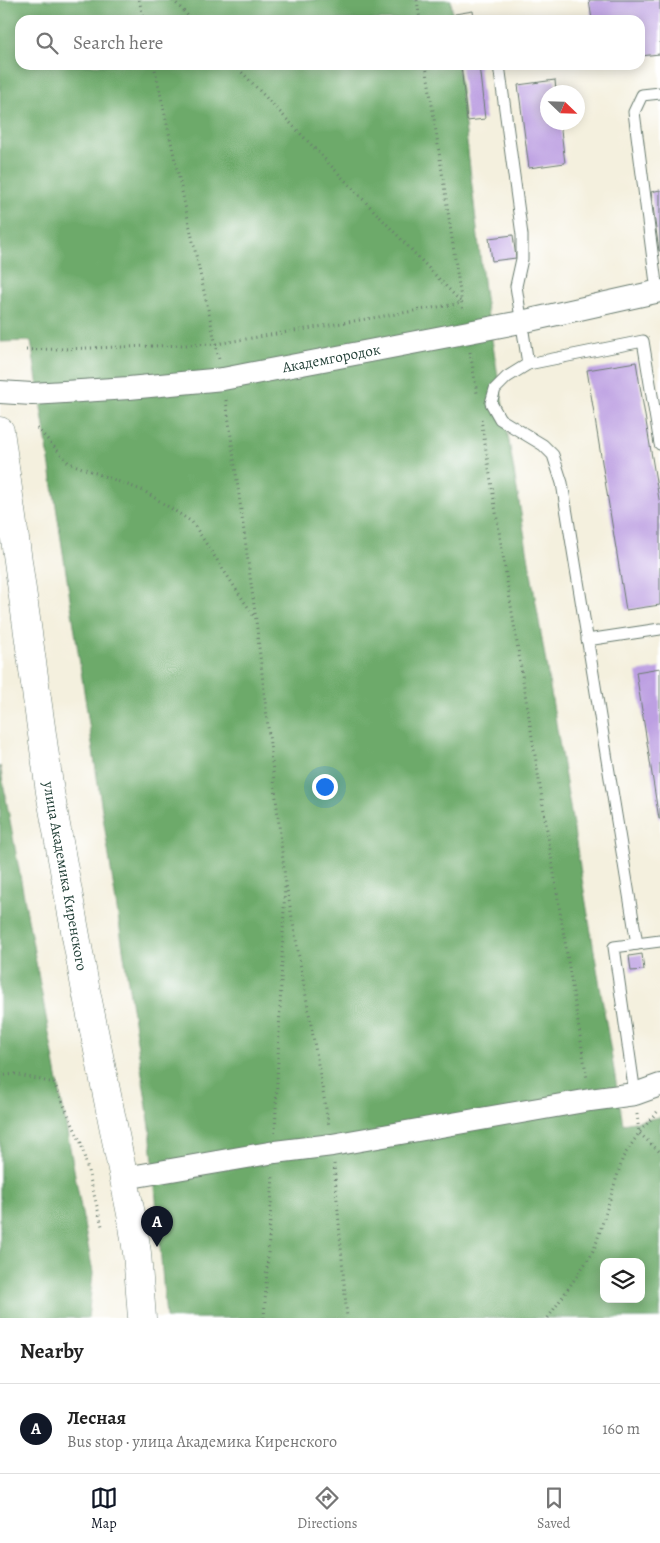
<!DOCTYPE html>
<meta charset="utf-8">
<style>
:root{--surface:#fff;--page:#f2f2f2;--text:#222;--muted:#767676;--line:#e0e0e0;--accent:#111827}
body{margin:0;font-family:Alegreya,serif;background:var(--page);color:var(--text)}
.controls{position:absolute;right:15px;bottom:15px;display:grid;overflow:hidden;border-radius:10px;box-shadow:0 2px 12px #0003}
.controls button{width:45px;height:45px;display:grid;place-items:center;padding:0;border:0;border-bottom:1px solid var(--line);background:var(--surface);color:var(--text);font:25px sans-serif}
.compass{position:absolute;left:540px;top:85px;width:45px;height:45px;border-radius:50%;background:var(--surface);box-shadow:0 2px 12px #0003;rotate:113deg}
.you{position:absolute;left:324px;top:786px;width:18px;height:18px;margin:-12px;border:4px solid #fff;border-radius:50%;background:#1a73e8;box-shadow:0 0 0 8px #1a73e833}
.badge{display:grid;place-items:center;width:32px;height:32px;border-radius:50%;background:var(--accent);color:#fff;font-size:16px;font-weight:700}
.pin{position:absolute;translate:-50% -41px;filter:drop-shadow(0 1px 2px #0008)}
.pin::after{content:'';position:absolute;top:26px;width:18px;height:15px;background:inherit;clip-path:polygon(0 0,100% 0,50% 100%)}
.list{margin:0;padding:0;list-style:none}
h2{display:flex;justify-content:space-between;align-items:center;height:65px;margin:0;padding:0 20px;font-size:21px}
h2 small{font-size:16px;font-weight:400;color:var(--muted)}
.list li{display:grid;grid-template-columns:32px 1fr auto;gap:15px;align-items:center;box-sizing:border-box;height:90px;padding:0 20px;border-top:1px solid var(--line)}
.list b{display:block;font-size:19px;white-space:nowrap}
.list p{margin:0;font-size:16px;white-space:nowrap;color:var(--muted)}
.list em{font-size:16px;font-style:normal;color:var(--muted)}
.icon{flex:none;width:28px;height:28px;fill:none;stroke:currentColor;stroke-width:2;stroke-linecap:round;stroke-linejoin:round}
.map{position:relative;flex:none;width:660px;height:1318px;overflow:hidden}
.search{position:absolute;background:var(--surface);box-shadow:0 2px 12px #0003;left:15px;right:15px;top:15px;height:55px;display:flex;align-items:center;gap:12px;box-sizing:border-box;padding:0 18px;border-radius:15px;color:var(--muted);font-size:19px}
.sheet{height:155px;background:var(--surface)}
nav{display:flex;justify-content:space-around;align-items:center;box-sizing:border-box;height:70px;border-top:1px solid var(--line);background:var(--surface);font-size:14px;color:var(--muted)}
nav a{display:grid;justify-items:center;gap:2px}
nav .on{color:var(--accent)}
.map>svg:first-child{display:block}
.forest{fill:#6daa6b;stroke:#467450;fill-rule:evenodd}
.building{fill:#bda0e2}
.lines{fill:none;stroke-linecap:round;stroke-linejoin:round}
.lane-casing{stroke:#6a7c70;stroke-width:13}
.street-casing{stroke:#6a7c70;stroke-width:24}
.secondary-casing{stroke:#6a7c70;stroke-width:29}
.path{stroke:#6a7c70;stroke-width:3;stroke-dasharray:1 4;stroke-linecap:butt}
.lane{stroke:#fff;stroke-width:11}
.street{stroke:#fff;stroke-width:22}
.secondary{stroke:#fff;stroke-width:28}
.labels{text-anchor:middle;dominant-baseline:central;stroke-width:5;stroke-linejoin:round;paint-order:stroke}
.street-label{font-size:15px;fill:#1f3d34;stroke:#fff}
</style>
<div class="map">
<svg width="660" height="1318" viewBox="0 0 660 1318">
<rect width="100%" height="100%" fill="#fff"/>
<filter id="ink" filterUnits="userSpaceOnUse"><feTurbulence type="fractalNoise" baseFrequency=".02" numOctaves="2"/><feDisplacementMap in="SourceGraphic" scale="10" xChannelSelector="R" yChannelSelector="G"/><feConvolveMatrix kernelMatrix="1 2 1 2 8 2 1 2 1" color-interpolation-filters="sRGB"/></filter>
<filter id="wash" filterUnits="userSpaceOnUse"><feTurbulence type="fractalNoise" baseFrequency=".0096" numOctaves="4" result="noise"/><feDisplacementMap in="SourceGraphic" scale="20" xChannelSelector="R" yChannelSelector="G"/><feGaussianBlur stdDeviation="1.12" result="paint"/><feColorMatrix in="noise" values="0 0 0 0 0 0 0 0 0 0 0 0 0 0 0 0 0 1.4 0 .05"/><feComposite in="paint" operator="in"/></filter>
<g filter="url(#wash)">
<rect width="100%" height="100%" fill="#f4f0de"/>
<!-- forest -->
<g class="forest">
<path d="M0 0H451L453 20H20V65H458L485 298 623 1124 660 1117V1318H166L150 1127 31 341 0 342ZM604 1262H641V1299H604Z"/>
<path d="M0 766 93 1273 88 1318H0Z"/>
</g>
<g id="blocks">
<!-- building -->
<g class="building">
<path d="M589 0H660V54L640 56V20H592Z"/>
<path d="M473 11 474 20H455V14Z"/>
<path d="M461 65H479L485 119 467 121Z"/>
<path d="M555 80 556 92H548V122H560L565 163 529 168 518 85Z"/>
<path d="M660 190V251H659L651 192Z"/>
<path d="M513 235 516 258 492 261 489 238Z"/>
<path d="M636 362 660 505V605L626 610 587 370Z"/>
<path d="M660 668V819H659L636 672Z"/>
<path d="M642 954 644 970 631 971 629 956Z"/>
</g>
</g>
</g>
<g filter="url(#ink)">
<use href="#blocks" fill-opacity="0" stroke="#6a7c70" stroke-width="1"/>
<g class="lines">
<defs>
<g id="lane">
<path d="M499 65 522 235V259L516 286 528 364 507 377 495 389 491 403 500 419 543 445 553 455 562 483 637 944 614 947 635 1094"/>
<path d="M657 291 634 112 642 95 660 93"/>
<path d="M528 364 643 341 660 444"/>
<path d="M587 640 660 629"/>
<path d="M629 945 660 941"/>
</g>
<g id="street">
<path id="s1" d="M0 392 32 394 129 388 223 379 521 322 660 291"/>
<path d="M125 1178 275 1152 332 1145 590 1100 635 1094 660 1085"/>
</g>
<g id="secondary">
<path id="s2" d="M0 431 50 792 85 986 132 1219 137 1253 142 1318"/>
</g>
</defs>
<!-- lane casing -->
<use href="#lane" class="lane-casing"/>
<!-- street casing -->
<use href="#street" class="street-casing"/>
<!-- secondary casing -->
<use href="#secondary" class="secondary-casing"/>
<!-- path -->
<g class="path">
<path d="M139 0 144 20"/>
<path d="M173 0 192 20"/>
<path d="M417 0 420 20"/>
<path d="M154 65 219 359"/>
<path d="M235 65 461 302"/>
<path d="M426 65 463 312"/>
<path d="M26 350 216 344 462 303"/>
<path d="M470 352 477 393"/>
<path d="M226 400 256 620 285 878 329 1126"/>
<path d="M481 419 587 1079"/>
<path d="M37 428 69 463 144 491 192 522 255 618"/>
<path d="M0 1076 15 1074 54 1083 81 1143 102 1226"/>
<path d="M637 1114 639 1133 660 1152"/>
<path d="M275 1133 285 884"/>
<path d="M334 1164 347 1318"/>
<path d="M264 1318 273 1174"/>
<path d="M548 1318 591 1255 596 1244 623 1157 639 1133 658 1111 660 1110"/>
</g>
<!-- lane -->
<use href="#lane" class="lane"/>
<!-- street -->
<use href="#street" class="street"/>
<!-- secondary -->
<use href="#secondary" class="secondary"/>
</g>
</g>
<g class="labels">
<!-- street labels -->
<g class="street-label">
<text stroke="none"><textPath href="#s1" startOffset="334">Академгородок</textPath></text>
<text stroke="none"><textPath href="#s2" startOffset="450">улица Академика Киренского</textPath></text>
</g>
</g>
</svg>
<div class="controls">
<button><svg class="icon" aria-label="layers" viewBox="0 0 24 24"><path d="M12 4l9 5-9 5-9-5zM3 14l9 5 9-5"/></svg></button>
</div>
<svg class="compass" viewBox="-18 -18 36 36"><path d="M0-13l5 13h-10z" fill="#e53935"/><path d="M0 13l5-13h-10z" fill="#767676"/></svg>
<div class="you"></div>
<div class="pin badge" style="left:157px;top:1247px">A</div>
<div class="search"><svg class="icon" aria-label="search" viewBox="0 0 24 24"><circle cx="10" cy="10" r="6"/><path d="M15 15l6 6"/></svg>Search here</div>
</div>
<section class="sheet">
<h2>Nearby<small></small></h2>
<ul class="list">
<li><span class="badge">A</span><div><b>Лесная</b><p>Bus stop · улица Академика Киренского</p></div><em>160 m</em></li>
</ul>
</section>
<nav>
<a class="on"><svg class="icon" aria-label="map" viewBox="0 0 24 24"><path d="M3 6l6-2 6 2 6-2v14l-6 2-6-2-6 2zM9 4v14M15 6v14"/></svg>Map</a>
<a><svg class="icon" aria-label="directions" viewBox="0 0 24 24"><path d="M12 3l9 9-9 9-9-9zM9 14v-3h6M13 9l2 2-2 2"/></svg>Directions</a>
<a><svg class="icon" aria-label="saved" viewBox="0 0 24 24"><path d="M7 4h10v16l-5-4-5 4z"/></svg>Saved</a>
</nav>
